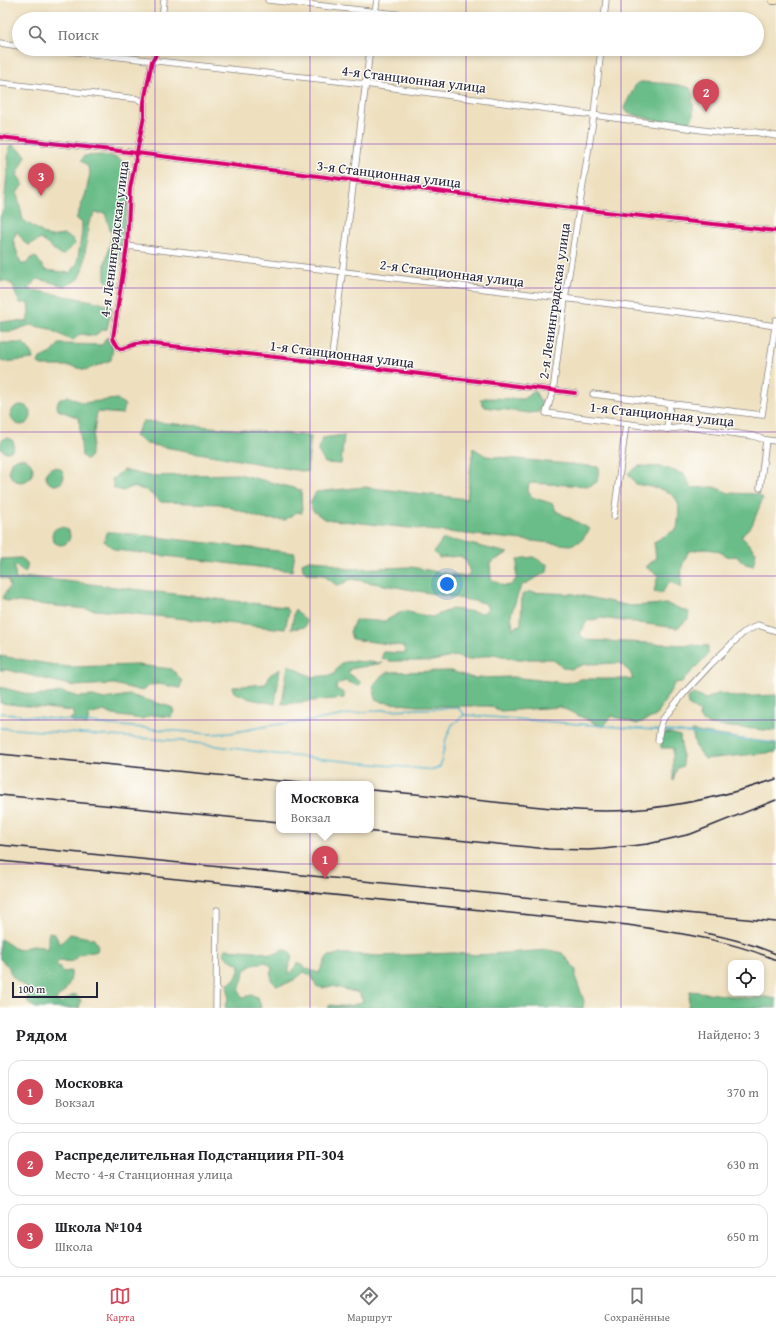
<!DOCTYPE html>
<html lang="ru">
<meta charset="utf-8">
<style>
:root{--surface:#fff;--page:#f2f2f2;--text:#202124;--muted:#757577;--line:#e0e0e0;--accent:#d1495b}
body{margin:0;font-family:"Gentium Book Plus",serif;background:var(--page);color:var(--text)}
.controls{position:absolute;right:12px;bottom:12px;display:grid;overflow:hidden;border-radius:8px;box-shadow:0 2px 6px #0003}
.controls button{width:36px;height:36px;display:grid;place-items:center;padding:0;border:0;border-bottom:1px solid var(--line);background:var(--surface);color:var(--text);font:20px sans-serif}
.scale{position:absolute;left:12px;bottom:10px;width:86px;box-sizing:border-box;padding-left:4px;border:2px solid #22223b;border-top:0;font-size:11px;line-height:14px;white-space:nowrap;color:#22223b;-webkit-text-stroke:3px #fdfcf7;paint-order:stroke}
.you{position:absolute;left:447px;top:584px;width:14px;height:14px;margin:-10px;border:3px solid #fff;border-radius:50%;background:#1a73e8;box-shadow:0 0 0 6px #1a73e833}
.badge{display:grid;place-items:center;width:26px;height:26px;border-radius:50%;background:var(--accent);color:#fff;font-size:13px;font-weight:700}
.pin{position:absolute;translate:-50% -33px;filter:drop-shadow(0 1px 2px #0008)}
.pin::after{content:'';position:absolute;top:21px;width:14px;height:12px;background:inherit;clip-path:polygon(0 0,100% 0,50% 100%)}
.popup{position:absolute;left:276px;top:781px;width:98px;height:52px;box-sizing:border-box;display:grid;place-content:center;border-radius:8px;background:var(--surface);filter:drop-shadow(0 1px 3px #0005);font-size:13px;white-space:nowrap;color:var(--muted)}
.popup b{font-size:15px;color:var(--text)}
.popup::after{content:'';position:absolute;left:50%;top:100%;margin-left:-8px;border:8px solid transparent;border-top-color:var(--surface)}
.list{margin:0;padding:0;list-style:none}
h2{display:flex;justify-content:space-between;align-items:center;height:52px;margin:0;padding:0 16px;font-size:17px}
h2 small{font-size:13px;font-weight:400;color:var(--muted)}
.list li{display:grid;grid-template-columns:26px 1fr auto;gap:12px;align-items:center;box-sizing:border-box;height:64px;margin:0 8px 8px;padding:0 8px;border:1px solid var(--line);border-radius:12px}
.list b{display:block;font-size:15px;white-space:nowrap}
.list p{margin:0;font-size:13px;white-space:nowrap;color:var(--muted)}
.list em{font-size:13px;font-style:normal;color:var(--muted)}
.icon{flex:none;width:22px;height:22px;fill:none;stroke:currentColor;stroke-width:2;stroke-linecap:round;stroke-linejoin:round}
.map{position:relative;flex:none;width:776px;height:1008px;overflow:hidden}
.search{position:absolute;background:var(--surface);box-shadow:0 2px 6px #0003;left:12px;right:12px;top:12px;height:44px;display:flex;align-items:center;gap:10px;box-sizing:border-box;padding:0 14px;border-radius:22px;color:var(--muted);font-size:15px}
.sheet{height:268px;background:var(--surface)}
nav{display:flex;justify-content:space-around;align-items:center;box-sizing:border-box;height:56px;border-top:1px solid var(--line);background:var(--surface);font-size:11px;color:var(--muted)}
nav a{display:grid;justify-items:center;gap:2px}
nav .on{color:var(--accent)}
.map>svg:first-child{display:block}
.forest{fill:#6bbd89;stroke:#467062}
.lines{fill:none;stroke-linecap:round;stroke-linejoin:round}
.stream{stroke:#4eb2cd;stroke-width:1.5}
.street-casing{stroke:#88817d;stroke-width:7}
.secondary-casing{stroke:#88817d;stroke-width:10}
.street{stroke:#fff;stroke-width:5.5}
.secondary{stroke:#fae7c3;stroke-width:8}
.rail{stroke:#22223b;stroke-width:1.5}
.cycleway-casing{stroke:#fdfcf7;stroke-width:6}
.cycleway{stroke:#d6006c;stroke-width:4}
.grid{fill:none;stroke:#7b2cbf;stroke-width:1;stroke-opacity:0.55}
.labels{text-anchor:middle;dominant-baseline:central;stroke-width:3;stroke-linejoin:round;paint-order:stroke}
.street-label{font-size:14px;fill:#22223b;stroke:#fdfcf7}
</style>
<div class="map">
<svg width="776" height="1008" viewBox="0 0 776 1008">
<rect width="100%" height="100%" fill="#fdfcf7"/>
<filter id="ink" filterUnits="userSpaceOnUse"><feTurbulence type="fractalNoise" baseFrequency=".025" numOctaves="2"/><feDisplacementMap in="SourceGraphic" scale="8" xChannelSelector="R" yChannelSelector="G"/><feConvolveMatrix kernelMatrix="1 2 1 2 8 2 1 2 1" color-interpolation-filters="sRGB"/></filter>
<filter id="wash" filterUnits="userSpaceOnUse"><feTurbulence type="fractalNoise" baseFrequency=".012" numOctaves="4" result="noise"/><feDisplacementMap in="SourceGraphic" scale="16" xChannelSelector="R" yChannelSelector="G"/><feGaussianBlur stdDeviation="0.9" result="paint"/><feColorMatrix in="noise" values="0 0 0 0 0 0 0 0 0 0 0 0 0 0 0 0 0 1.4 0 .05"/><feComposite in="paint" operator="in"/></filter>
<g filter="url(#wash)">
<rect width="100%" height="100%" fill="#eee0bf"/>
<!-- forest -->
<g class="forest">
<path d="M641 82C657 83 675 83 690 88 693 95 693 101 693 107 693 112 694 118 689 122 680 129 640 116 628 113L624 108 636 84Z"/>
<path d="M13 145 26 155 17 175 23 184 17 193 23 220 49 237 64 235 73 239 75 244 64 255 59 254 41 239 29 245 25 243 17 231 13 240 21 264H26L32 257 37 258 45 270 70 273 77 264 82 232V222L76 219 86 193 90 173 87 165 81 161 84 156C103 155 114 152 129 167V183L123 187 128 203 114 290 105 279V264L112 235 105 213H95L89 222 83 270 79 279 65 286 38 279 27 289 98 302 112 307 107 329 102 330 94 336 80 334 72 341 50 329 30 325 10 332 0 331V321L27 322 29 312 28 303H20L15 293 13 285 5 281H0V217L4 209 9 147Z"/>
<path d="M107 337 113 346 111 360 86 370 71 366H41L38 363 40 358 53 352 59 344 102 345Z"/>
<path d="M0 343H23L31 351 33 359 4 362 0 359Z"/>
<path d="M535 391 542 405 539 412 529 413 485 407 480 400 485 398 523 399Z"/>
<path d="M68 396 82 403 117 399 125 405 123 414 97 412 90 457 87 460 82 456 79 418 58 410 57 405 59 400Z"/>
<circle cx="21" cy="415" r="10"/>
<path d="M143 421 311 436 307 472 147 444 135 436Z"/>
<path d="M344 435 341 464 325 463 318 451 322 438Z"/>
<circle cx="7" cy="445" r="7"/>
<path d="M473 448 486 456 599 467 597 482 589 486 529 483 528 491 532 497 553 504 556 511 590 529 581 541 570 545 324 519 312 510 310 504 316 492 364 487 467 499Z"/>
<circle cx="21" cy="470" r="12"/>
<path d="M639 466 662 467 684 474 691 488 714 487 729 493 757 494 763 498 752 525 741 536 756 552 753 566 746 564 736 556C725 558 726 554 717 551 709 548 695 549 688 552L682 566 681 588 670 581 661 594 654 592 658 575 646 567 656 558 654 542 677 529C678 521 680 510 678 503 673 488 648 487 636 484L628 473Z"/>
<circle cx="55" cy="476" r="9"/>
<path d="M124 470 148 476 239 474 301 490 302 513 297 512 285 520 263 519 220 504 161 502 146 490 132 487 123 491 114 488 112 479Z"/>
<circle cx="61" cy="536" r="9"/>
<path d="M107 532H112L295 553 292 571 115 550 104 541Z"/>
<path d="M442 540 457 541 508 553 490 563 491 579 504 586 511 585 516 579 518 559 533 557 548 565 547 572 521 586 511 614 513 629 521 624 522 595 528 592 574 594 630 606 667 604 689 612 688 619 677 628 601 618 587 621 580 634 585 640 708 646V654L682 682 675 683 656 716 637 724 612 716 603 727 560 707 501 711 489 706H417L382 702 376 699 373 686 382 675 388 672 451 671 473 678 513 677 566 683 581 679H633L630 672 620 663 585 664 571 669 564 668 552 659H514L494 654 468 660 455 656 433 661H389L382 658 383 652 406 653 403 646 352 639 350 632 355 620 385 621 403 611 432 617 452 609 483 613 488 609 485 603 351 579 338 586 323 575 308 574 303 570 302 563 309 560 325 561 347 569 411 567 465 577 470 573 466 560 460 556 439 558 434 552Z"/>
<path d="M21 558 27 563V568L25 573 14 565 16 580 30 577 285 607 289 611 285 629 7 601 2 598 10 586 8 580 0 577V559Z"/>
<path d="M295 609 307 622 305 627 291 629Z"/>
<path d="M0 656 68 667 138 665 172 669 182 681 180 688 159 684 150 685 142 691 114 684 74 686 8 670H0Z"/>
<path d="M352 661 383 663 350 669 348 673 360 681 359 686 345 681 337 684 336 689 344 693V698L282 704 288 665 312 677 333 675 341 663Z"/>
<path d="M280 669 275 704 250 699 234 692 232 687 266 684 270 675Z"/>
<path d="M0 687 35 696 62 692 78 697 93 696 104 699 130 695 171 707 174 711 171 717 151 715 142 719 113 715 104 711 89 715 87 725 73 722 70 719 74 716 72 711 0 703Z"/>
<path d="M720 693 735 697 776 695V731L709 725 699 718 700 712 688 705 687 698 693 694 706 699Z"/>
<path d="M692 731 776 744V752L705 759 696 748Z"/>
<path d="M669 733 680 736 683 766 677 768 673 781V748H661V734Z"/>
<path d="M49 932 54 933 60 944 70 934 94 939 98 946 97 951C92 953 88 952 84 953 71 956 79 965 60 960L56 964 63 972 71 971C72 979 68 988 62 994 59 997 57 997 56 1001L61 1003 75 994 81 1000 79 1008H36L28 1003 27 988C19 982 10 978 9 967L0 959V939C7 942 11 947 18 950 29 946 36 944 47 949 49 944 47 938 49 932Z"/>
<path d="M226 949 255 951 270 954 278 953 282 949 289 951 292 956 289 967V974L293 971 297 963H300L307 969 319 973 327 957 338 954H352L377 956 454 953 478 955 549 950 562 953 576 970V979L584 1001 583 1008H328L330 1005C343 1007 352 1007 363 1001L359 993 332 986 322 988 316 986 312 976 304 972C296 979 288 985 276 985L271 980 272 967 266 962 252 964 245 971 239 991 242 998 251 995 258 997 261 1008H226L225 1006C230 999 229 994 227 985 235 980 239 975 240 965 233 961 228 960 223 953Z"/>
<path d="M690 991 749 998 766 997 776 999V1008H688Z"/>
</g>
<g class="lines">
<!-- stream -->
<g class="stream">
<path d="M0 713 90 723 210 734 230 733 273 725 311 721 350 714 379 710 458 708 465 715 679 732 776 743"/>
<path d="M0 728 181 741 283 755 434 770 440 767 446 739 452 725 464 715"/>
</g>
</g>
</g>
<g filter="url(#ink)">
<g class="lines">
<defs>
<g id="street">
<path d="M268 0 442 19"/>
<path d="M162 19 164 0"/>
<path d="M374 19 377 0"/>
<path d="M604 19 606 0"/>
<path d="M0 43 19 46"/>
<path d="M48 49 365 84 724 133 755 132 776 136"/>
<path d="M157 49 155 57 152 61 144 102V116L130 189 127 246 113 338 118 347 122 349 136 344 144 343 331 363 575 393"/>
<path d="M601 49 594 114 565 299 553 391 546 413 667 429 688 427 753 436 766 440 776 441"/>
<path d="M0 83 137 99 144 102"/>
<path d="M0 137 137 153 579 209 776 231"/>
<path d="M127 246 704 315 775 326"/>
<path d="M331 363 370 49"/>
<path d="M593 394 762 415 776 320"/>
<path d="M667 429 670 404"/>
<path d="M760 488 766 440"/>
<path d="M614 516 626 424"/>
<path d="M658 740 660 728 663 719 685 692 710 665 743 633 758 625 776 631"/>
<path d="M216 1008 217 910"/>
</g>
<path id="secondary" d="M773 0H776"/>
</defs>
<!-- street casing -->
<use href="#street" class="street-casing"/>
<!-- secondary casing -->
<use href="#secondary" class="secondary-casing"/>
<!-- street -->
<use href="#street" class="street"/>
<!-- secondary -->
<use href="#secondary" class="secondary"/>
<!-- rail -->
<g class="rail">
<path d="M0 754 311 784"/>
<path d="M371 790C418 794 466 799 513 804 552 808 592 813 631 810 680 806 729 795 776 779"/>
<path d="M0 795 279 822"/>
<path d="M355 830 548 849 588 850 603 849 648 844 691 834 776 800"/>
<path d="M0 845 776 922"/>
<path d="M0 861 628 925C678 933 730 940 776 960"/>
<path d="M705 933C730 938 753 944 776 954"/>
</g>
<defs>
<g id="cycleway">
<path d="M157 49 155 57 152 61 144 102V116L130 189 127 246 113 338 118 347 122 349 136 344 144 343 331 363 575 393"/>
<path d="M0 137 137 153 579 209 776 231"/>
</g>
</defs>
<!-- cycleway casing -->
<use href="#cycleway" class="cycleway-casing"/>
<!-- cycleway -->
<use href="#cycleway" class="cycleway"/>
</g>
</g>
<!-- grid -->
<path class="grid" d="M155 0V19M310 0V19M466 0V19M621 0V19M155 49V1008M310 49V1008M466 49V1008M621 49V1008M0 144H776M0 288H776M0 432H776M0 576H776M0 720H776M0 864H776"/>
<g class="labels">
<!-- street labels -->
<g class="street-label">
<text transform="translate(414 79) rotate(7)">4-я Станционная улица</text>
<text transform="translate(389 174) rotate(7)">3-я Станционная улица</text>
<text transform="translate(114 239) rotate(-83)">4-я Ленинградская улица</text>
<text transform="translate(452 273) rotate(7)">2-я Станционная улица</text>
<text transform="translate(554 301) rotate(-82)">2-я Ленинградская улица</text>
<text transform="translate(342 354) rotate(7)">1-я Станционная улица</text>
<text transform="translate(662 414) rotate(6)">1-я Станционная улица</text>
</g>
</g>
</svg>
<div class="controls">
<button><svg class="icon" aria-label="locate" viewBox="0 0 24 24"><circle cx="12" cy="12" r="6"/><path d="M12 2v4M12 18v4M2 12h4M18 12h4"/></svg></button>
</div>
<div class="scale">100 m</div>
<div class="you"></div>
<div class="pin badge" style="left:325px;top:879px">1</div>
<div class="popup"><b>Московка</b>Вокзал</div>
<div class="pin badge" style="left:706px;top:112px">2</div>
<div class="pin badge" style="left:41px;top:196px">3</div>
<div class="search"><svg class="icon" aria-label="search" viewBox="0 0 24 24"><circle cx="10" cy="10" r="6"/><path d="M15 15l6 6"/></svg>Поиск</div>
</div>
<section class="sheet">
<h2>Рядом<small>Найдено: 3</small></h2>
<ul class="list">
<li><span class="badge">1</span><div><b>Московка</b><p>Вокзал</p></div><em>370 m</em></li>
<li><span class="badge">2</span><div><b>Распределительная Подстанциия РП-304</b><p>Место · 4-я Станционная улица</p></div><em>630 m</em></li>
<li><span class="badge">3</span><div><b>Школа №104</b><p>Школа</p></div><em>650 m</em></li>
</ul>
</section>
<nav>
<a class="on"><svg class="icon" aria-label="map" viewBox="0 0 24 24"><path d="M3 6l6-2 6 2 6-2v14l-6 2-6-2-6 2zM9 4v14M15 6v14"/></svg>Карта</a>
<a><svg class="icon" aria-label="directions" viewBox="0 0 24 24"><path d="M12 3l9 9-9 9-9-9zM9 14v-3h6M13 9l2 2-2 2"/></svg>Маршрут</a>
<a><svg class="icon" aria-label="saved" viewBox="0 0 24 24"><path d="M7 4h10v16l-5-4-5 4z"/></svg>Сохранённые</a>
</nav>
